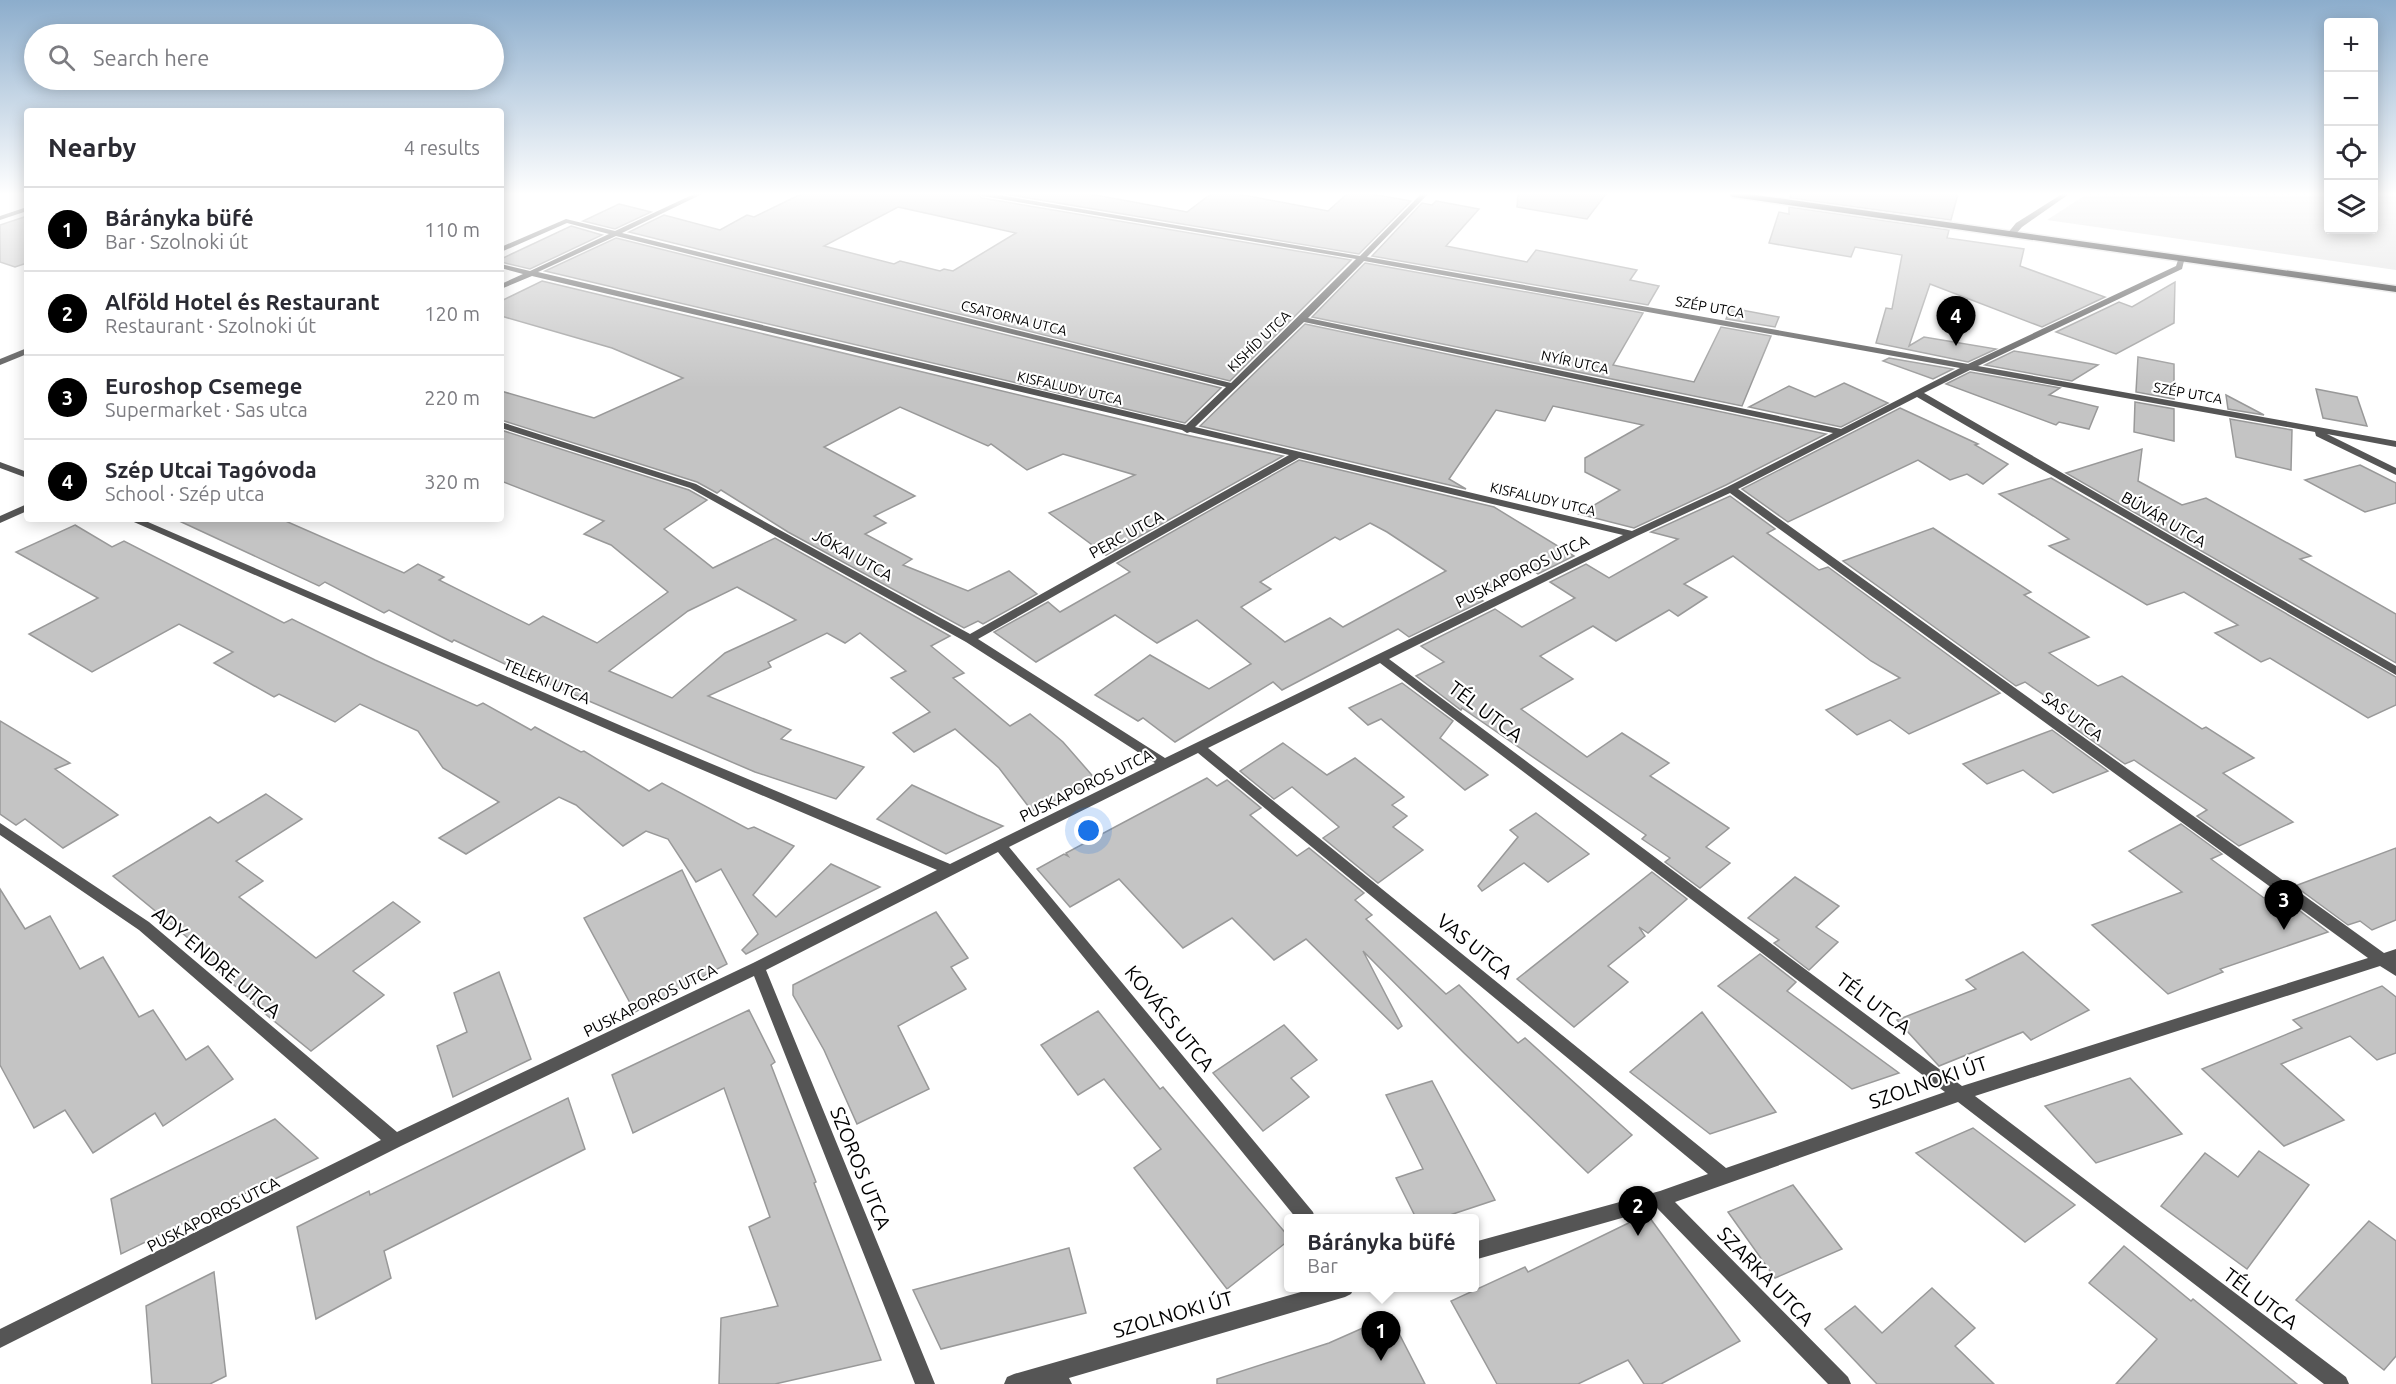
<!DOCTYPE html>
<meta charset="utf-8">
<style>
:root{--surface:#fff;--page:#f2f2f3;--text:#2b2b33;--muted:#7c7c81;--line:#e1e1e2;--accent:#000}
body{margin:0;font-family:Ubuntu,sans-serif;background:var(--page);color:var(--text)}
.controls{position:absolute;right:18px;top:18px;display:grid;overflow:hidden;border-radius:6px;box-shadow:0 3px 15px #0003}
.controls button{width:54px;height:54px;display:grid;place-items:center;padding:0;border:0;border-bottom:2px solid var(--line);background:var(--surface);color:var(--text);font:30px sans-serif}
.you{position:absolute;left:1089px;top:831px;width:21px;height:21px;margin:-15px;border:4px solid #fff;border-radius:50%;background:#1a73e8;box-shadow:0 0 0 9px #1a73e833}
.badge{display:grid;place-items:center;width:39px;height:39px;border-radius:50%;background:var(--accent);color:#fff;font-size:20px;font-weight:700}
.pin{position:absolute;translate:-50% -50px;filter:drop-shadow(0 2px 3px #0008)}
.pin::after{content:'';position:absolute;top:32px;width:21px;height:18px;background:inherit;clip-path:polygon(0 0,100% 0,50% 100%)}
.popup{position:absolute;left:1284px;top:1214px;width:195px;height:78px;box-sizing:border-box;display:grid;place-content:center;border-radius:6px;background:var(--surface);filter:drop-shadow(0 2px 4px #0005);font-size:20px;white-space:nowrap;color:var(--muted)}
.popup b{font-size:22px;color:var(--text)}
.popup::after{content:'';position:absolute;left:50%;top:100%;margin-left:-12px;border:12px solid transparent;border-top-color:var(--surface)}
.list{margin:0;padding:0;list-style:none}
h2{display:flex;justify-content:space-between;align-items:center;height:78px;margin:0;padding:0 24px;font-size:26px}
h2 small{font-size:20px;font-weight:400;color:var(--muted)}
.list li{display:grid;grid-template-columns:39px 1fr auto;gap:18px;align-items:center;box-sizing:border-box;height:84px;padding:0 24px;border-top:2px solid var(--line)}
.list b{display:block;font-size:22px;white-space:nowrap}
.list p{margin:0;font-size:20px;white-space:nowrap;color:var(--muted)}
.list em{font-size:20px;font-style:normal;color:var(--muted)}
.icon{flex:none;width:33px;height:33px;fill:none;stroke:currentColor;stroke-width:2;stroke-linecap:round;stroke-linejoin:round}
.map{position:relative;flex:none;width:2396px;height:1384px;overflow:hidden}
.search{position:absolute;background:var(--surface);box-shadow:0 3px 15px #0003;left:24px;top:24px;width:480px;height:66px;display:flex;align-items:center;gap:15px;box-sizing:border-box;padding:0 21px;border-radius:33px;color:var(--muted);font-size:22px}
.panel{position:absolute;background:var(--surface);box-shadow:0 3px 15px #0003;left:24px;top:108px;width:480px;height:414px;border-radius:6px}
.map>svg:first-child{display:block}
.green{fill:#dcdcdc}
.building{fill:#c4c4c4;stroke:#999;stroke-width:1.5;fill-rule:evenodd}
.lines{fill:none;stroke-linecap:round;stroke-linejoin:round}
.primary-casing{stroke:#dbdbdb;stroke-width:3}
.minor{fill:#555;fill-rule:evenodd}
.primary{fill:#000;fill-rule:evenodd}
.labels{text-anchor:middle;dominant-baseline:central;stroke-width:4.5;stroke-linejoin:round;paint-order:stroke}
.far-street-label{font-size:14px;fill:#000;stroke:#fff}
.street-label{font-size:16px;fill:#000;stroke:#fff}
.near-street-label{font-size:20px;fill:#000;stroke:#fff}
</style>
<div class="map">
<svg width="2396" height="1384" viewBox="0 0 2396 1384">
<rect width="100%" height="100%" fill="#fff"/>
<!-- green -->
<path class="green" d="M2087 194H2328V230H2374V194H2396V270L2047 220Z"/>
<!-- building -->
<g class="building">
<path d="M801 194H977L982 198 1351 260 1230 381 629 232 664 215 720 230 747 215 754 217ZM898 207 1016 233 953 271 944 269 940 271 900 261 894 264 824 246Z"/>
<path d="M1005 194H1090L1187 212 1211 194H1238L1328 211 1347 194H1372L1411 201 1359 254Z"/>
<path d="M1518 194H1606L1587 219 1517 207Z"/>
<path d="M1791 194H1958L1951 220 1790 198Z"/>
<path d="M1436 201 1479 209 1446 246 1527 262 1536 250 1637 270 1630 280 1659 286 1648 305 1372 256 1422 203 1432 205Z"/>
<path d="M619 204 651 212 615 229 583 221Z"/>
<path d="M1789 207 1949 230 1947 238 2024 249 2020 266 2105 297 2042 327 1930 284 1909 346 1924 337 1996 349 1968 362 1876 343 1886 308 1892 309 1902 255 1855 247 1851 257 1769 243 1779 212 1789 214Z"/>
<path d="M27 216V263L15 267 0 262V225Z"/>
<path d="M571 226 602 235 530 269 501 262V259Z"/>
<path d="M616 238 1221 388 1185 423 545 271Z"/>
<path d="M1365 263 1643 313 1613 365 1694 382 1721 327 1771 336 1742 406 1312 317Z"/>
<path d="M542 281 1186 435 1283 456 1106 555 1049 513 1135 475 1063 454 1027 470 991 444 988 446 900 407 824 447 915 496 874 516 886 523 865 534 912 559 903 565 968 591 1009 571 1037 594 983 624 978 621 964 628 788 532 721 490 717 493 697 482 501 420V391L594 418 683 378 612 348 501 316V301Z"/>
<path d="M2175 282 2174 323 2116 354 2056 332 2119 302 2132 307Z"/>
<path d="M1731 308 1779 317 1775 327 1726 319Z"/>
<path d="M1305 324 1826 434 1726 485 1634 528 1579 514 1620 490 1585 472V458L1643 425 1553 406 1545 421 1496 410 1449 479 1466 489 1200 426Z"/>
<path d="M2014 351 2098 365 2072 381 1985 365Z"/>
<path d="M2138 357 2174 364V399L2136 392Z"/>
<path d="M1889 358 1953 369 1933 379 1883 361Z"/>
<path d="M1970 372 2060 388 2049 395 2098 407 2089 429 2059 422 2056 425 1946 384Z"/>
<path d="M1844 383 1888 403 1841 427 1749 407 1789 386 1815 397Z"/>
<path d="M2316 389 2357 397 2367 426 2323 418Z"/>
<path d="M2226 395 2264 415 2228 409Z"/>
<path d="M2135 402 2174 409V441L2134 432Z"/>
<path d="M1900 408 1978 444 1975 445 2008 464 1983 484 1967 474 1950 480 1918 460 1788 522 1742 489Z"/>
<path d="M2230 419 2292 430 2291 470 2236 457Z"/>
<path d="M501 430 689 490 707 500 664 529 713 568 775 538 950 636 931 646 964 673 953 678 1010 726 1030 714 1063 742 1097 781 1032 811 999 768 955 729 914 752 893 733 930 712 891 678 906 671 860 633 845 643 827 633 768 662 771 667 708 696 791 730 781 739 864 767 836 799 755 772 528 675 454 640 452 642 440 636 389 610 384 613 325 582 319 586 175 519H281L404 573 418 564 444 577 439 580 529 625 543 616 597 643 668 592 611 545 584 534 604 521 501 481ZM737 587 796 620 725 653 672 698 609 671 688 611Z"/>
<path d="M2142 449 2138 481 2182 505 2206 498 2311 556 2300 559 2396 614V663L2066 473Z"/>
<path d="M1299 460 1494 507 1574 556 1538 574 1531 569 1476 596 1483 601 1409 637 1398 629 1282 690 1273 682 1175 742 1143 718 1138 721 1095 695 1150 655 1209 689 1251 664 1197 620 1157 643 1115 615 1036 662 994 632 1048 602 1060 612 1130 572 1117 563ZM1370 523 1387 532 1446 571 1343 627 1330 618 1285 642 1241 607 1271 589 1260 582 1335 537 1340 540Z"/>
<path d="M2360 465 2396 483V503L2365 512 2305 480Z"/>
<path d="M2051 478 2396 677V705L2368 718 2270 658 2261 662 2215 633 2238 625 2184 592 2147 605 2049 546 2069 539 1999 494Z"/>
<path d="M1730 496 1775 529 1767 533 1819 570 1828 567 2000 693 1909 734 1890 720 1857 735 1826 710 1900 678 1871 661 1733 556 1684 584 1707 597 1678 616 1669 610 1616 641 1593 626 1540 656 1573 679 1521 709 1587 757 1622 733 1669 763 1650 776 1729 828 1706 847 1730 863 1700 888 1665 862 1670 858 1642 839 1646 835 1462 708 1461 710 1416 676 1444 662 1421 646 1495 609 1522 627 1575 598 1550 582 1586 564 1609 578 1678 539 1651 532Z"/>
<path d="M75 525 112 547 124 541 284 623 292 619 375 660 477 706 483 703 531 730 535 727 581 752 584 751 649 791 662 783 748 829 754 827 794 846 753 895 776 917 831 864 880 887 746 954 742 950 758 934 721 869 696 882 668 839 646 831 623 846 576 805 559 797 466 854 439 838 499 802 443 768 418 731 360 704 335 722 279 694 274 697 214 663 233 652 179 624 92 672 29 634 98 598 16 552Z"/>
<path d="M1933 528 2031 592 2024 595 2089 637 2049 653 2098 686 2122 676 2202 729 2206 727 2254 758 2223 773 2293 822 2239 846 2197 816 2207 810 2134 760 2125 764 2069 724 2080 720 2025 682 2016 686 1843 561Z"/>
<path d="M1402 683 1453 721 1440 738 1488 775 1465 790 1381 719 1368 725 1349 708Z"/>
<path d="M0 721 70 763 55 769 118 815 63 848 25 819 16 825 0 814Z"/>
<path d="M2052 730 2108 771 2053 793 2023 770 1987 784 1963 764Z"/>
<path d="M1283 743 1327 775 1355 758 1404 797 1392 805 1407 816 1393 827 1423 850 1378 883 1323 838 1339 827 1292 787 1274 799 1240 771Z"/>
<path d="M1207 778 1217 786 1227 780 1261 808 1250 815 1297 856 1309 848 1364 893 1355 900 1372 915 1366 919 1446 994 1459 985 1518 1043 1525 1038 1632 1135 1588 1173 1464 1053 1363 951 1402 1026 1398 1029 1306 939 1274 960 1232 918 1183 948 1119 879 1070 907 1037 869 1064 854 1068 856 1066 853Z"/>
<path d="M912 785 977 815 1003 826 946 854 877 819Z"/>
<path d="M266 794 302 819 236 861 263 881 239 897 316 958 393 902 420 922 353 971 384 995 311 1051 253 1004 255 1003 200 956 205 952 113 876 210 817 218 823Z"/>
<path d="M1536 813 1589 854 1548 882 1524 863 1482 891 1478 886 1518 837 1510 830Z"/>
<path d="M2181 824 2222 854 2211 859 2264 898 2276 893 2328 932 2220 969 2223 972 2168 994 2092 925 2182 892 2129 851Z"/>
<path d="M2396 848V920L2372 930 2360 921 2348 925 2295 886Z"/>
<path d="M682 870 727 964 635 1012 584 918Z"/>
<path d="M1652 872 1687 899 1648 933 1639 927 1645 936 1608 966 1628 982 1574 1027 1517 979Z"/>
<path d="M1795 877 1839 906 1816 927 1838 942 1809 970 1774 943 1779 940 1748 918Z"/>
<path d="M0 889 25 929 50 916 80 969 103 957 139 1017 153 1010 186 1060 208 1046 233 1079 163 1126 155 1113 93 1153 65 1110 34 1128 0 1065Z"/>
<path d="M936 912 968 958 951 967 966 989 898 1026 929 1089 857 1124 824 1050 793 995V985Z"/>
<path d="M2023 952 2089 1010 2031 1040 2023 1032 1939 1066 1897 1020 1976 989 1966 980Z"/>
<path d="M1760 954 1796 982 1787 991 1899 1073 1852 1089 1718 986Z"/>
<path d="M499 972 531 1059 453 1097 437 1046 467 1032 454 993Z"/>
<path d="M2382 986 2396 997V1053L2377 1060 2350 1036 2281 1064 2344 1120 2284 1146 2202 1069 2302 1028 2293 1020Z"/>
<path d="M749 1010 775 1062 771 1065 816 1182 814 1183 881 1360 775 1384H719L721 1318 778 1306 749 1227 770 1217 724 1088 633 1133 612 1075Z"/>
<path d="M1098 1011 1160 1089 1163 1087 1288 1236V1241L1227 1289 1134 1168 1161 1149 1104 1079 1078 1095 1041 1045Z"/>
<path d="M1702 1012 1776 1112 1710 1134 1630 1072Z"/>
<path d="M1284 1025 1317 1060 1291 1078 1309 1097 1263 1131 1213 1073Z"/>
<path d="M2130 1078 2182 1134 2096 1163 2045 1106Z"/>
<path d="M1432 1081 1495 1200 1441 1218H1416L1396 1178 1423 1169 1386 1095Z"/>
<path d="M568 1098 585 1149 384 1251 391 1278 316 1319 297 1227 369 1191 370 1195Z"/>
<path d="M275 1119 318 1158 121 1254 111 1199Z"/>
<path d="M1973 1128 2026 1168 2075 1205 2025 1242 1916 1153Z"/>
<path d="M2259 1151 2309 1185 2247 1269 2161 1206 2205 1153 2238 1177Z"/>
<path d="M1793 1185 1842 1249 1775 1278 1728 1212Z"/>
<path d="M1647 1214 1740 1341 1661 1384H1644L1628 1360 1578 1384H1497L1451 1301 1525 1267 1528 1272Z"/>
<path d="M2369 1221 2396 1241V1356L2384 1370 2296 1300Z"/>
<path d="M2124 1246 2191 1301 2193 1299 2297 1384H2116L2157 1339 2089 1283Z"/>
<path d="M1069 1248 1086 1313 941 1349 913 1290Z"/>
<path d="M214 1272 226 1376 210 1384H152L146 1306Z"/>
<path d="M1932 1288 1975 1328 1955 1346 1994 1384H1877L1825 1329 1855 1306 1882 1333Z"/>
<path d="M1390 1316 1425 1384H1217V1379L1329 1343Z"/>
</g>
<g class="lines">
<defs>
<path id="primary" d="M1729 194H1749L2396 286V292L1733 197Z"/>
</defs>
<!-- primary casing -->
<use href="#primary" class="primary-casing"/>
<!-- minor -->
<g class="minor">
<path d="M694 194H702L622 233 1231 383 1356 259 982 196 979 194H993L1360 256 1421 194H1428L1367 257 1968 364 2176 266 2179 257H2185L2182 269 1978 366 2396 441V447L2327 434 2396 468V475L2316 436 2315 432 1970 370 1924 393 2396 666V675L1917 397 1738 489 2384 953 2396 949V976L2380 966 1975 1096 2346 1377 2349 1384H2324L1958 1102 1675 1202 1848 1377 1851 1384H1828L1657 1208 1474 1260V1242L1660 1191 1708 1174 1198 753 1009 847 1313 1212 1315 1218H1296L998 852 766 970 935 1384H915L754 976 401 1146 0 1348V1329L381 1140 139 930 0 835V823L149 922 397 1132 753 963 937 870 616 733 127 519H141L624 727 950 864 1155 763 966 642 690 488 501 428V422L696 484 970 634 1289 455 1190 432 1187 433 1182 430 532 276 501 289V284L523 274 501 268V264L530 271 609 234 567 223 501 252V247L566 219 615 231ZM616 236 1226 387 1186 425 538 272ZM1364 261 1960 368 1841 429 1308 318ZM1304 322 1833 433 1727 487 1632 531 1195 427ZM1299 458 1623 535 1165 758 978 639ZM1730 493 2368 958 1962 1086 1389 659 1637 536ZM1380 663 1945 1092 1726 1168 1208 748Z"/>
<path d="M2062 194H2069L2022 227 2014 236H2008L2007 234 2016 223Z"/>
<path d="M27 207V211L0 220V216Z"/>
<path d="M27 348V354L0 365V359Z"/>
<path d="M0 462 27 472V478L0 468Z"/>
<path d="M27 504V511L0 523V516Z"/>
<path d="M1315 1288H1354L1351 1294 1345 1297 1069 1378 1072 1384H1004L1007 1377 1014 1374Z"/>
</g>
<!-- primary -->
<use href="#primary" class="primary"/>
</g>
<!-- sky -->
<linearGradient id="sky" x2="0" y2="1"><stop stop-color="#8cadcc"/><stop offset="0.5" stop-color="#fff"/><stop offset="1" stop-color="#fff" stop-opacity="0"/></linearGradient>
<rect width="2396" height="388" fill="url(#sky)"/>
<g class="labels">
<!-- far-street labels -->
<g class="far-street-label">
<text transform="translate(1710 307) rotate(10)">SZÉP UTCA</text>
<text transform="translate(1014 318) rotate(14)">CSATORNA UTCA</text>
<text transform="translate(1259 341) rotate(-44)">KISHÍD UTCA</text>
<text transform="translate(1575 362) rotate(12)">NYÍR UTCA</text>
<text transform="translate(1070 388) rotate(13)">KISFALUDY UTCA</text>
<text transform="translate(2188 393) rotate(10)">SZÉP UTCA</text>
<text transform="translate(1543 499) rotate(13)">KISFALUDY UTCA</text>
</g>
<!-- street labels -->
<g class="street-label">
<text transform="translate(2164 519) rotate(30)">BÚVÁR UTCA</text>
<text transform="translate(1126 534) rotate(-29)">PERC UTCA</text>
<text transform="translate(853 555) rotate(29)">JÓKAI UTCA</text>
<text transform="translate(1522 571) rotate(-26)">PUSKAPOROS UTCA</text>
<text transform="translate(547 681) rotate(23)">TELEKI UTCA</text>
<text transform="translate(2073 716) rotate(36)">SAS UTCA</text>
<text transform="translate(1086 785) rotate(-26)">PUSKAPOROS UTCA</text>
<text transform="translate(650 1000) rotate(-26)">PUSKAPOROS UTCA</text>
<text transform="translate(213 1214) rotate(-27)">PUSKAPOROS UTCA</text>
</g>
<!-- near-street labels -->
<g class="near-street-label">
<text transform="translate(1486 711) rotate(37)">TÉL UTCA</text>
<text transform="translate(1475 946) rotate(39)">VAS UTCA</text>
<text transform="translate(217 962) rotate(40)">ADY ENDRE UTCA</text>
<text transform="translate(1874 1003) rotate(37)">TÉL UTCA</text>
<text transform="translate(1170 1018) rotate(51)">KOVÁCS UTCA</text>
<text transform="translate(1928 1082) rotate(-19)">SZOLNOKI ÚT</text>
<text transform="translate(861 1168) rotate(68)">SZOROS UTCA</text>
<text transform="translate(1766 1276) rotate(46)">SZARKA UTCA</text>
<text transform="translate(2261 1298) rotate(37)">TÉL UTCA</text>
<text transform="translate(1173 1314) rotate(-16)">SZOLNOKI ÚT</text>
</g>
</g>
</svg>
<div class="controls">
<button>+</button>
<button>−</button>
<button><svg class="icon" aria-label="locate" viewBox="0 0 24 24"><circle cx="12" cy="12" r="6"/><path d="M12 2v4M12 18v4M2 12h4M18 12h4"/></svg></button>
<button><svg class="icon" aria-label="layers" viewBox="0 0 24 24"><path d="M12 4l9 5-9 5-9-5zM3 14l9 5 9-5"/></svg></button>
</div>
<div class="you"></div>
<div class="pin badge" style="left:1381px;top:1361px">1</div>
<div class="popup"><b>Bárányka büfé</b>Bar</div>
<div class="pin badge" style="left:1638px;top:1236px">2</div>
<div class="pin badge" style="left:2284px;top:930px">3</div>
<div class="pin badge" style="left:1956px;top:346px">4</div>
<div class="search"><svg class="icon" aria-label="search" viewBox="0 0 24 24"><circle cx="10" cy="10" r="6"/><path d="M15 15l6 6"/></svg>Search here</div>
<section class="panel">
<h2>Nearby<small>4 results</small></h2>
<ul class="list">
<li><span class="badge">1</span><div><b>Bárányka büfé</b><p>Bar · Szolnoki út</p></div><em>110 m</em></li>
<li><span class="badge">2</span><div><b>Alföld Hotel és Restaurant</b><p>Restaurant · Szolnoki út</p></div><em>120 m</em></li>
<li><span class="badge">3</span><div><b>Euroshop Csemege</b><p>Supermarket · Sas utca</p></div><em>220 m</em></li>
<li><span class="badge">4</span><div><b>Szép Utcai Tagóvoda</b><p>School · Szép utca</p></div><em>320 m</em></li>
</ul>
</section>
</div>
